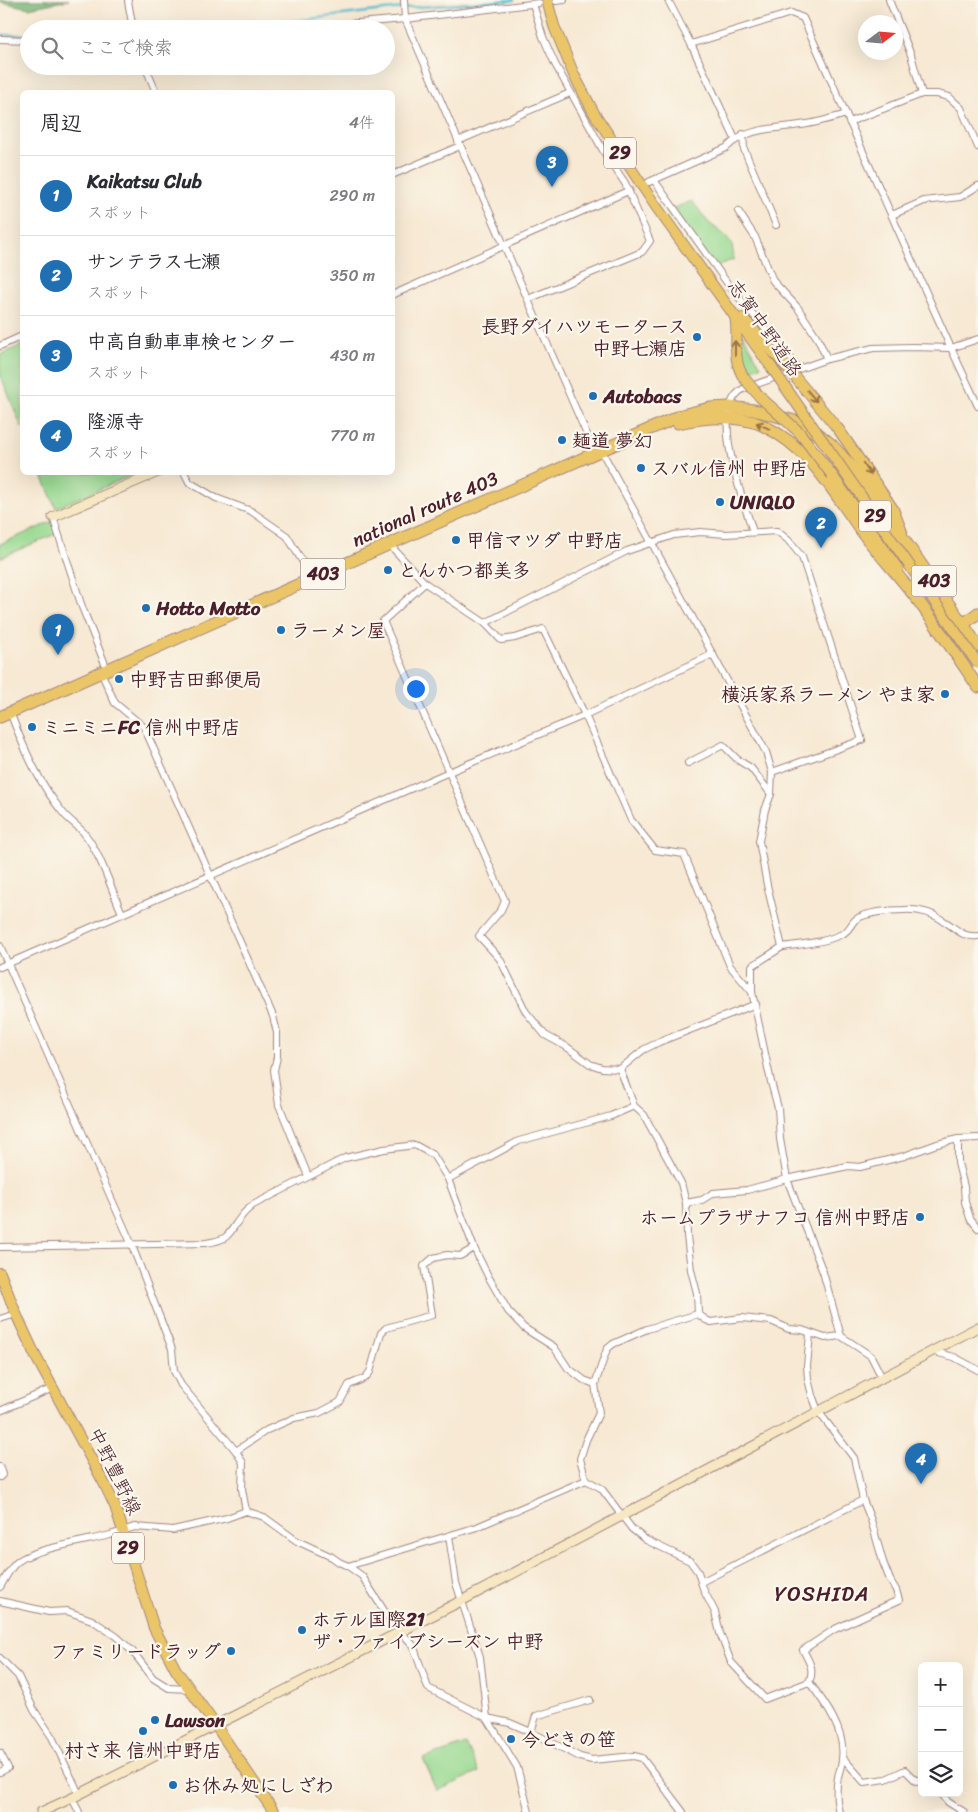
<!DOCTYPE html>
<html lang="ja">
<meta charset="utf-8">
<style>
:root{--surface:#fff;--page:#f2f2f3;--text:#2b2b33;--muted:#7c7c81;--line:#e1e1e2;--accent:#1f6fb2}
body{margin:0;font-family:Sriracha,"Klee One",sans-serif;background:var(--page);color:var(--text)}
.controls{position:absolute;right:15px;bottom:15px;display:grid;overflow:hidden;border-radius:8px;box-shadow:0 5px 20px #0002}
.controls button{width:45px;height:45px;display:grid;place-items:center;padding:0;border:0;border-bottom:1px solid var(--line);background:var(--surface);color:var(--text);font:25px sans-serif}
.compass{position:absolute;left:858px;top:15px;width:45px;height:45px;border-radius:50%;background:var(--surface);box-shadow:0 5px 20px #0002;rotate:74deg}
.you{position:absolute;left:415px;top:688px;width:18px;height:18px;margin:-12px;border:4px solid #fff;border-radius:50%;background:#1a73e8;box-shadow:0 0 0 8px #1a73e833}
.badge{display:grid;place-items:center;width:32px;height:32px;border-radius:50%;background:var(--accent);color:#fff;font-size:16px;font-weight:700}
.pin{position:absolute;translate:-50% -41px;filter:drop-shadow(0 1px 2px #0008)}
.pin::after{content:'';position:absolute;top:26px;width:18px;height:15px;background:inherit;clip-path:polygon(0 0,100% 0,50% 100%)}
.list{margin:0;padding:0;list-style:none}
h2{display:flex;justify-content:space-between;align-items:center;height:65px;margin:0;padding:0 20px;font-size:21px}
h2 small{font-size:16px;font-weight:400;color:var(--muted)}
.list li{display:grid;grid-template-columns:32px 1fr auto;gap:15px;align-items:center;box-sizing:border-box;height:80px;padding:0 20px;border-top:1px solid var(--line)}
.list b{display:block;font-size:19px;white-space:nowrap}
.list p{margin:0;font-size:16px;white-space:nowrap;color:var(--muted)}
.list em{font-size:16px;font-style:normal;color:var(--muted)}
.icon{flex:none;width:28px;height:28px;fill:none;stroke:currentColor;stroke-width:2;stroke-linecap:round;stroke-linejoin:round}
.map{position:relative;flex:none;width:978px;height:1812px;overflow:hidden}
.search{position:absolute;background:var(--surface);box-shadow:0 5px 20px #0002;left:20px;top:20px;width:375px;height:55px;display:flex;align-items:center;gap:12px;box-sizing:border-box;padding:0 18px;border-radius:28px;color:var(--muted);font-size:19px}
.panel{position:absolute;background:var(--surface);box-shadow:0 5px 20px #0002;left:20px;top:90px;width:375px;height:385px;border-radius:8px}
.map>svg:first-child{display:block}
.green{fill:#98d990;stroke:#717c5e}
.forest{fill:#7ab97a;stroke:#626c52}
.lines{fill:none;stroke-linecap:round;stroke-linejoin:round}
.stream{stroke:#52bcce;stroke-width:2.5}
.street-tunnel{stroke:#d4c1b1;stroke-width:6;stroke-dasharray:6 3;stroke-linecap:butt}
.street-casing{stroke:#a0847f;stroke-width:8}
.secondary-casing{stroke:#a0847f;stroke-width:11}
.primary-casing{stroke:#a0847f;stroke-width:12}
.highway-casing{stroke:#a0847f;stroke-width:13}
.street{stroke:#fff;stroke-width:6}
.secondary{stroke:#f7e8c3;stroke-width:9}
.primary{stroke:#ebc669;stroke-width:10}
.highway{stroke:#ebc669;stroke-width:11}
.primary-bridge-casing{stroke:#a0847f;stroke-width:12;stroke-linecap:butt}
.primary-bridge{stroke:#ebc669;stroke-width:10}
.oneway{stroke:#9a724a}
.poi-dot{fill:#1f6fb2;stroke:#fbf7ec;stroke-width:2}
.labels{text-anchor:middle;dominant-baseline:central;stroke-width:4.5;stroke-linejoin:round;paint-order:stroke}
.shield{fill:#fbf7ec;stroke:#7f6065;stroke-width:1}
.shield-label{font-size:18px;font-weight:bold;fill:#4a1f2b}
.poi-label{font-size:19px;font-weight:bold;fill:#4a1f2b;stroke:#fbf7ec;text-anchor:start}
.street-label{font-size:19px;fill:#4a1f2b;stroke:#fbf7ec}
.quarter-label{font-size:21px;letter-spacing:1px;fill:#4a1f2b;stroke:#fbf7ec}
</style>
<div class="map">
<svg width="978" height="1812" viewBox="0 0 978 1812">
<rect width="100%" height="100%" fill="#fbf7ec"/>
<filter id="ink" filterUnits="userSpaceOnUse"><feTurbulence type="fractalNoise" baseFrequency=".02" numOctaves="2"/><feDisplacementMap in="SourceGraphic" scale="10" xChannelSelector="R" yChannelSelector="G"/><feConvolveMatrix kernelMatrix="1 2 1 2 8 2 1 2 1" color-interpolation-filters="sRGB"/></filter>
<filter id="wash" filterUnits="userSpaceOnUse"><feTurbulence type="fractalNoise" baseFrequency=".0096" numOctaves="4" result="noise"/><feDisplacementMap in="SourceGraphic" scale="20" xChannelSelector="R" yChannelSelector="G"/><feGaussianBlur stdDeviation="1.12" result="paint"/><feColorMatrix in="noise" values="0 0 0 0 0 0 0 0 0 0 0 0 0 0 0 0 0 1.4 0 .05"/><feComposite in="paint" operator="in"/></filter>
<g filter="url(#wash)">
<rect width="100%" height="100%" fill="#f7e9d3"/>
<!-- green -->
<g class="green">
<path d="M692 201 709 223 726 236 732 244 734 259 711 269 666 211Z"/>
<path d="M742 333 761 366 745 372 740 357Z"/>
<path d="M22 345V428L0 374V355Z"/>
<path d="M41 473H137L56 508Z"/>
<path d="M54 521 58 533 0 558V544Z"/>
<path d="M466 1744 479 1772 437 1791 423 1759Z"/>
</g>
<!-- forest -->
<path class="forest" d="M0 0H69L29 8 0 2Z"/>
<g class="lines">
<!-- stream -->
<g class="stream">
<path d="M226 29 393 9 514 0"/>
<path d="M0 35H29"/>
</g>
</g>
</g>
<g filter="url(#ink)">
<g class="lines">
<!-- street-tunnel -->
<path class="street-tunnel" d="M628 191 645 183"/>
<defs>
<g id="street">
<path d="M404 0 405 19 595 453"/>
<path d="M668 0 691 44 735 139"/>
<path d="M889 0 911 55 922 94"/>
<path d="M128 1 133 29"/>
<path d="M556 1 564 0"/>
<path d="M288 29 405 19 539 3"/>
<path d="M0 39 29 40"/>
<path d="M691 44 791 13 803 18 951 348 978 406"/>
<path d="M145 66 156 92"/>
<path d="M849 122 922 94H937L949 97 961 108 978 147"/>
<path d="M743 134 744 149 776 225"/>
<path d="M458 141 570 93"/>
<path d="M392 175 460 146"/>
<path d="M654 180 730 287 799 369"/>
<path d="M649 182 726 148C748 126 779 129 807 124 820 122 833 118 846 114"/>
<path d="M738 211 755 237 773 281 798 308 818 339 827 359"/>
<path d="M892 215 924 201 960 197 978 186"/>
<path d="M392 295 628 191"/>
<path d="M528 299 642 252 650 241 625 183 604 152 555 64 543 37 533 4"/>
<path d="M0 346 22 336"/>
<path d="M601 450 766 752 772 772 771 794 765 810 759 841 767 885 782 947 752 966V992L771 1082 778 1108 780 1139 787 1179 823 1272 841 1336"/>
<path d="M184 472 189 482 216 498 251 511 287 536 313 579"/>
<path d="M53 517 82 607 107 669"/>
<path d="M753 532C744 501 707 410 743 389L827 359 873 348 912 347 951 348 978 339"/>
<path d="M389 544 425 583 485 623 501 640 515 638 543 629 585 715 631 820 655 850 684 854 730 966 752 992"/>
<path d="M425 583 383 621 505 901 501 910 479 936 500 959 526 1012 545 1035 567 1047 590 1064 602 1068 620 1069 634 1106 644 1115 681 1183 686 1203 687 1236 691 1270 697 1293 698 1314"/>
<path d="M485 623 627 551 674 535 700 532 726 534 777 531 788 540 802 557 862 740 772 772"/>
<path d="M101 672 115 703 144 727 273 1016 277 1033V1057L274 1070 279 1105 308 1176"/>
<path d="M10 712C24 749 39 784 64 814 70 821 78 826 84 833 101 854 111 889 122 913"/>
<path d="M688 763 723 745 738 760 751 768 771 794"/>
<path d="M0 946 131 1243 172 1349 174 1371 181 1385 236 1451 243 1463 242 1489 246 1511"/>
<path d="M782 947C801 944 824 943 842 934 848 932 851 924 855 920 865 912 892 910 904 910 919 909 932 913 944 921 956 928 962 938 978 936"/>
<path d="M0 967 449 772 585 715 713 654"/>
<path d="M620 1069 643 1050 659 1042 756 1004"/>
<path d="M958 1139V1163L964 1187 965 1202 970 1218 978 1228"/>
<path d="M448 1179 519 1141 611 1116 634 1106"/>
<path d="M686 1203 702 1200 713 1193 747 1190 787 1179 848 1166 860 1167 904 1156 937 1144 958 1139 978 1138"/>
<path d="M0 1247 206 1243C232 1239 227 1234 241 1217 244 1212 249 1209 253 1205L345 1158 384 1149 415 1145 433 1155 448 1179 474 1248 488 1276 508 1311 524 1328 554 1347 568 1368 584 1380 595 1384"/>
<path d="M0 1319 16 1314"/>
<path d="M931 1351 954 1357 978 1370"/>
<path d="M0 1411 53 1388"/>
<path d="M236 1451 267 1430 294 1418 319 1413 340 1402 349 1385 365 1378 370 1372 381 1333 386 1328 432 1315 424 1266 433 1258 447 1255 460 1256 474 1248"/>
<path d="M0 1467 2 1475 0 1477"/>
<path d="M449 1536 456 1583 480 1657 487 1718 517 1767 529 1812"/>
<path d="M348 1566 477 1527 586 1480"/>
<path d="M701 1582 863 1500"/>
<path d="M0 1587C5 1579 9 1570 15 1564 29 1549 88 1541 110 1535 119 1533 127 1529 135 1527L173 1530 227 1518 246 1511 264 1517 297 1541 332 1557 339 1562 348 1566 362 1576 390 1620 413 1645 428 1688 487 1718 510 1723 531 1732 580 1757 592 1760 634 1756 642 1758 683 1812"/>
<path d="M0 1601 49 1612 67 1611 92 1620 117 1637 133 1652 153 1678 169 1688 189 1689"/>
<path d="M0 1658 18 1676 34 1710 52 1737 79 1794"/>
<path d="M809 1682C815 1670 809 1661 803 1650L835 1629 899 1600 896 1590 890 1580 883 1562 871 1520 863 1500 854 1458 818 1411 812 1395 808 1379 807 1366 810 1334"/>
<path d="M531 1732 536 1716 590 1700"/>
<path d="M0 1753 8 1768 0 1772"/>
<path d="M843 1758 864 1782 886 1779 905 1770 916 1781 922 1778"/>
<path d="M941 1793 948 1802 964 1812"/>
<path d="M72 1798 79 1812"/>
<path d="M839 1812C836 1802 836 1787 838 1777 839 1771 842 1765 842 1759 846 1731 825 1703 809 1682L765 1699 731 1662 720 1633 715 1612 704 1591 698 1572 690 1561 646 1540 632 1529 601 1488 586 1480 580 1459 586 1440 599 1413 595 1384 607 1349 613 1344 647 1329 698 1314 706 1320 711 1322 742 1318 771 1321 789 1329 802 1330 825 1338 841 1336 871 1356 882 1378"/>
</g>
<g id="secondary">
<path d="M53 517 158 472"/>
<path d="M41 1812 72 1798 463 1600 978 1327"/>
</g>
<g id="primary">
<path d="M547 0 554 26 574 75 594 113 655 205 772 368"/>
<path d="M735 316C740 340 730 356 744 378"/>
<path d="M743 318 784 364"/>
<path d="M839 430 893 509 902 532"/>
<path d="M832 475 898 569"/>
<path d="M0 1273 16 1314 35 1355 104 1483 115 1506 154 1628 176 1670 216 1726 274 1812"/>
</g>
<g id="highway">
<path d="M678 423C706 417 738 414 764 426 813 449 837 499 868 540 884 560 902 579 917 599 938 628 958 657 978 687"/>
<path d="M958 628 978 613"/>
<path d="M0 717 595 453 682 415 710 408 730 407 754 410 795 421 820 435 832 445 859 475 978 646"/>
</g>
</defs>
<!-- street casing -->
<use href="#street" class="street-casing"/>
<!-- secondary casing -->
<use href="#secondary" class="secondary-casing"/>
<!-- primary casing -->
<use href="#primary" class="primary-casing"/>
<!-- highway casing -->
<use href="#highway" class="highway-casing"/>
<!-- street -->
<use href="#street" class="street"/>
<!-- secondary -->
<use href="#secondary" class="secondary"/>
<!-- primary -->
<use href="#primary" class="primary"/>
<!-- highway -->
<use href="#highway" class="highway"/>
<defs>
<g id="primary-bridge">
<path d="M784 364 839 430"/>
<path d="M772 368 978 664"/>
<path d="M744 378 760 397 799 432 832 475"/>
</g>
</defs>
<!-- primary-bridge casing -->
<use href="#primary-bridge" class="primary-bridge-casing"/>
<!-- primary-bridge -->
<use href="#primary-bridge" class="primary-bridge"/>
</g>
<!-- one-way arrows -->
<defs><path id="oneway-shaft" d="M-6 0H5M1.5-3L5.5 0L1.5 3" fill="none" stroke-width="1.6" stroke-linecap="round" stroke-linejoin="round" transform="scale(1.25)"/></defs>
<g class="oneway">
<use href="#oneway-shaft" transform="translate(735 348) rotate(-90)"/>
<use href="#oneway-shaft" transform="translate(812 396) rotate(50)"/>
<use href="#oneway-shaft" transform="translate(763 426) rotate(-155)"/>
<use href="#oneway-shaft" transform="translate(867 469) rotate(56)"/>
</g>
</g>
<!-- markers -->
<g class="poi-dot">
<circle cx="697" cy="337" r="5"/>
<circle cx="593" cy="396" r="5"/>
<circle cx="562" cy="440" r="5"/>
<circle cx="641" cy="468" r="5"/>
<circle cx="720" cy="502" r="5"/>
<circle cx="456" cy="540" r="5"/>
<circle cx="388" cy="570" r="5"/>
<circle cx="146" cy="608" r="5"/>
<circle cx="281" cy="630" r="5"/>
<circle cx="119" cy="679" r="5"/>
<circle cx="945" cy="694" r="5"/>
<circle cx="32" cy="727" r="5"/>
<circle cx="920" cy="1217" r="5"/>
<circle cx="302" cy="1630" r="5"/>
<circle cx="231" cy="1651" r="5"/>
<circle cx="155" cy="1720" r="5"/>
<circle cx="143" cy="1731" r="5"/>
<circle cx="511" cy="1739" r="5"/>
<circle cx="173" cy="1785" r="5"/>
</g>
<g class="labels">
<!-- shield labels -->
<g class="shield">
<rect x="604" y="137.5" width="32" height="31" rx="4"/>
<rect x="859" y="500.5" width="32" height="31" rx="4"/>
<rect x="300.5" y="558.5" width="45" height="31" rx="4"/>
<rect x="911.5" y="565.5" width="45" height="31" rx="4"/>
<rect x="112" y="1532.5" width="32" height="31" rx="4"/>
</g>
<g class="shield-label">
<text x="620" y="153">29</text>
<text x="875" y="516">29</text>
<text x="323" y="574">403</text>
<text x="934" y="581">403</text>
<text x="128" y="1548">29</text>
</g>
<!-- poi labels -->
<g class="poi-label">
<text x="687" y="326" text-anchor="end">長野ダイハツモータース<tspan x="687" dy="22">中野七瀬店</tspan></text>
<text x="603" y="396">Autobacs</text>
<text x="572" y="440">麺道 夢幻</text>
<text x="651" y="468">スバル信州 中野店</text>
<text x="730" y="502">UNIQLO</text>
<text x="466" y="540">甲信マツダ 中野店</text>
<text x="398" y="570">とんかつ都美多</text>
<text x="156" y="608">Hotto Motto</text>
<text x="291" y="630">ラーメン屋</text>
<text x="129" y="679">中野吉田郵便局</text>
<text x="935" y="694" text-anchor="end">横浜家系ラーメン やま家</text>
<text x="42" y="727">ミニミニFC 信州中野店</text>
<text x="910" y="1217" text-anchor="end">ホームプラザナフコ 信州中野店</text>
<text x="312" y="1619">ホテル国際21<tspan x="312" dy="22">ザ・ファイブシーズン 中野</tspan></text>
<text x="221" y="1651" text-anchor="end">ファミリードラッグ</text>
<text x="165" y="1720">Lawson</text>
<text x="521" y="1739">今どきの笹</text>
<text x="143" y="1750" text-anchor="middle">村さ来 信州中野店</text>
<text x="183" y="1785">お休み処にしざわ</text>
</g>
<!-- street labels -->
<g class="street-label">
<text transform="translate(765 328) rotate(55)">志賀中野道路</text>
<text transform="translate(425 509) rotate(-24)">national route 403</text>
<text transform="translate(115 1471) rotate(64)">中野豊野線</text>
</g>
<!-- quarter labels -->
<g class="quarter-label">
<text x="822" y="1594">YOSHIDA</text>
</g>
</g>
</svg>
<div class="controls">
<button>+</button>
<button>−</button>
<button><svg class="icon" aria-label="layers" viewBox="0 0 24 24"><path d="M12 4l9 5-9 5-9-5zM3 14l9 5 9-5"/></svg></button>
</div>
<svg class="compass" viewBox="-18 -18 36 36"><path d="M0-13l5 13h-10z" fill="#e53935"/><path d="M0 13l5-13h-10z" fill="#7c7c81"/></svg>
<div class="you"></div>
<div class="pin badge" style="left:58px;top:655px">1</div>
<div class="pin badge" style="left:821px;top:548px">2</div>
<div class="pin badge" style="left:552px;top:187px">3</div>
<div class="pin badge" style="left:921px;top:1484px">4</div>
<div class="search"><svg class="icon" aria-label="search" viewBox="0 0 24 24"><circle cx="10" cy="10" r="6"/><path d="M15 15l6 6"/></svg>ここで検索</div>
<section class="panel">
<h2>周辺<small>4件</small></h2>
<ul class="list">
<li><span class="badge">1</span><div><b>Kaikatsu Club</b><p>スポット</p></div><em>290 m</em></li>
<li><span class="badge">2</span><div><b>サンテラス七瀬</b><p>スポット</p></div><em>350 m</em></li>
<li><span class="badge">3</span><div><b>中高自動車車検センター</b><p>スポット</p></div><em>430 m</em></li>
<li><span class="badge">4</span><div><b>隆源寺</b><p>スポット</p></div><em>770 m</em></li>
</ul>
</section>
</div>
